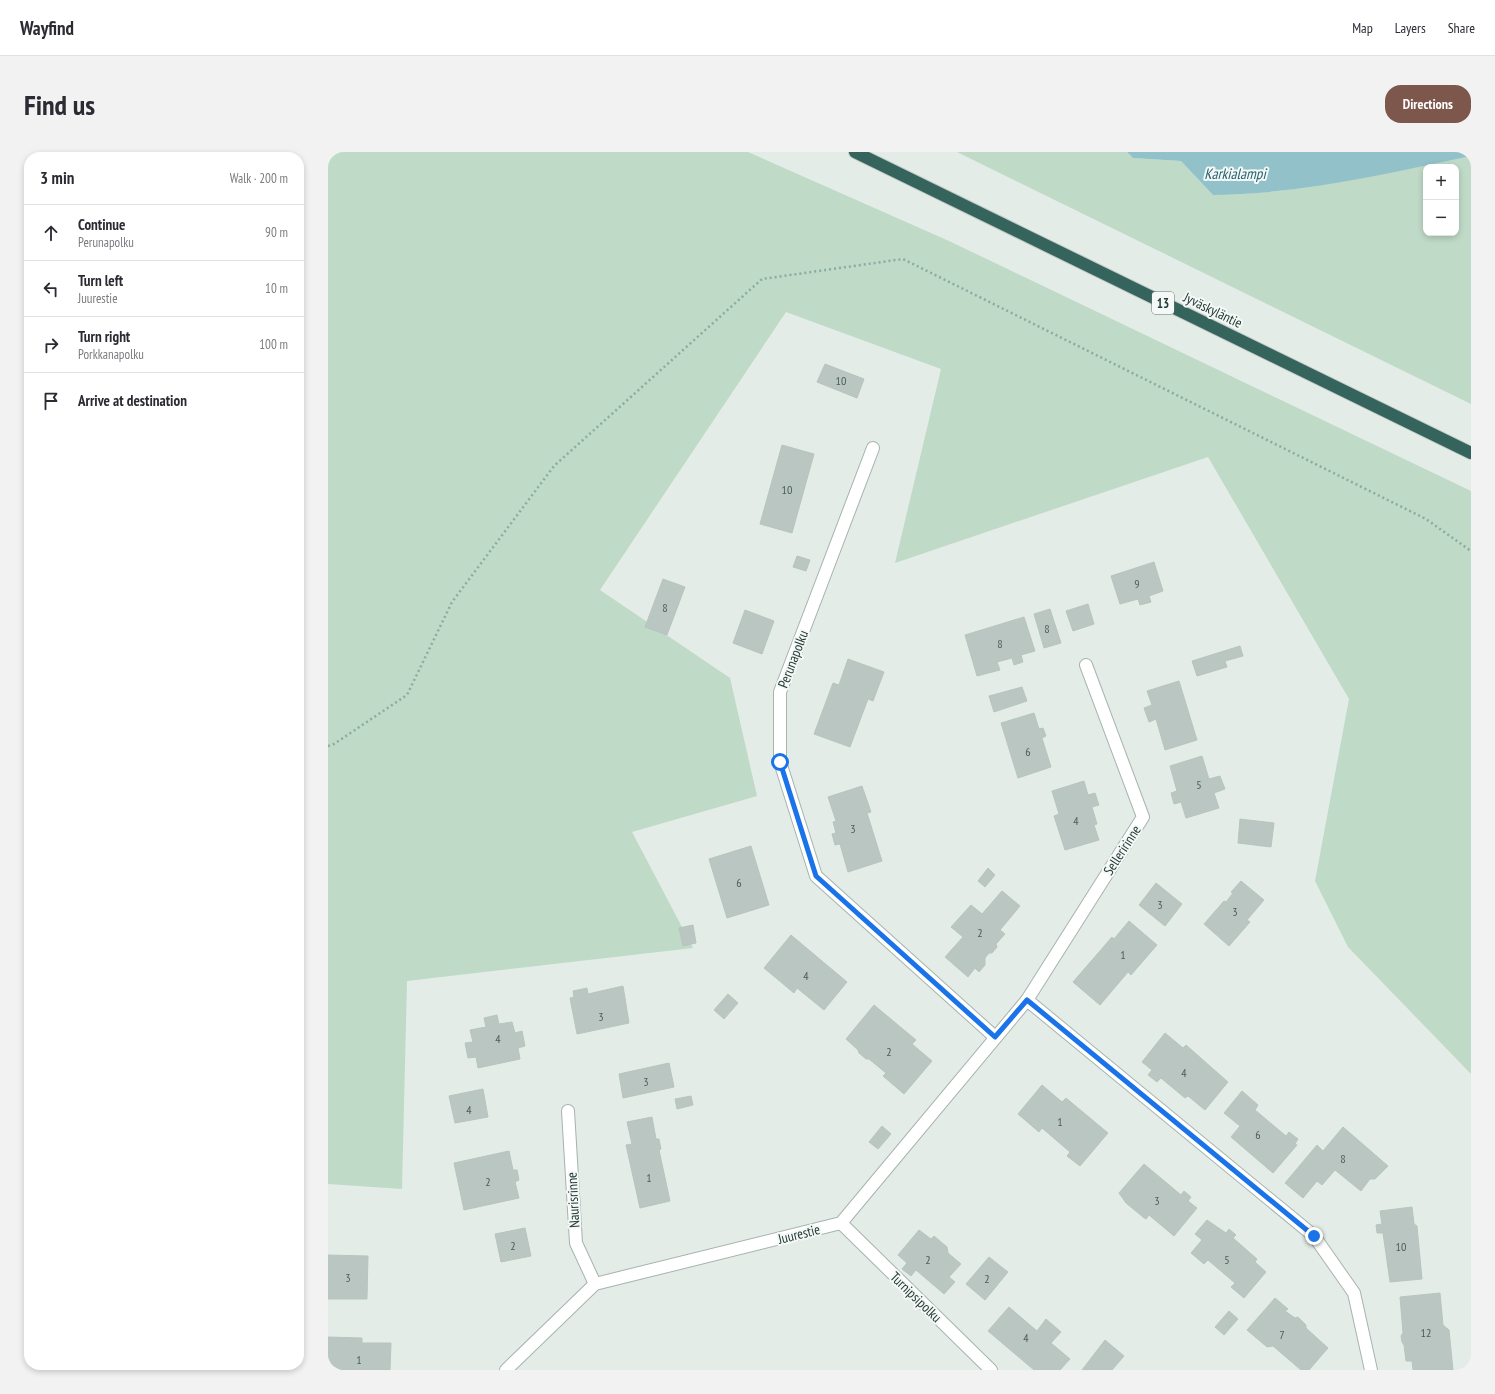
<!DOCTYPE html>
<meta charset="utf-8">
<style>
:root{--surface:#fff;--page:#f2f2f3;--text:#2b2b33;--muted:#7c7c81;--line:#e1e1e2;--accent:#7d564c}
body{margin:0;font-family:"PT Sans Narrow",sans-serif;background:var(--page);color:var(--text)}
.controls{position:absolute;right:12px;top:12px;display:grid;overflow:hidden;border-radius:8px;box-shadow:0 2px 6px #0003}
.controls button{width:36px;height:36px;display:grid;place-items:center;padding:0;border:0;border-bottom:1px solid var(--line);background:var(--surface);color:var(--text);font:20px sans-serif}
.stop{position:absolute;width:12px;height:12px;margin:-9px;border:3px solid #1a73e8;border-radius:50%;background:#fff}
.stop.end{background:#1a73e8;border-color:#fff;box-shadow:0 1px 4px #0008}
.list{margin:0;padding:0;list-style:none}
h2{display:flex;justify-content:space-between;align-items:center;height:52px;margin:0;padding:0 16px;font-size:17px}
h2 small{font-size:13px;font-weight:400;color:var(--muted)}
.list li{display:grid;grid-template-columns:26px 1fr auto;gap:12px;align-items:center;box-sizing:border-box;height:56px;padding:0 16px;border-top:1px solid var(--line)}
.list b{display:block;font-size:15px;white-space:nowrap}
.list p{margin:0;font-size:13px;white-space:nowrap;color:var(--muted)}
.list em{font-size:13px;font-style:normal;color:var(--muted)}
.icon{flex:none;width:22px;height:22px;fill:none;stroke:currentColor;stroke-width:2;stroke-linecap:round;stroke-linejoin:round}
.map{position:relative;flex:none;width:1143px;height:1218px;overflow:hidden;border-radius:16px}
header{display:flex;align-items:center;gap:24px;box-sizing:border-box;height:56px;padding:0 20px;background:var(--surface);border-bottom:1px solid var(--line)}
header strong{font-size:19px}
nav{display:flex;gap:22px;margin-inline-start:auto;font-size:14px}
.intro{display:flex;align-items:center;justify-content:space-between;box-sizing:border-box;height:96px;padding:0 24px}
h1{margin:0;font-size:28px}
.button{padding:10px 18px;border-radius:16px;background:var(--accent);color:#fff;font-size:14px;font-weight:700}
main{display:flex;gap:24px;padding:0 24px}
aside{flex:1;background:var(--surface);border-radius:16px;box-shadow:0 2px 6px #0003}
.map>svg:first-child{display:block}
.green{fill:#bfdac7;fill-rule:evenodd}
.water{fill:#92c1ca}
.building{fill:#b9c6c1;stroke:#b7c5bf}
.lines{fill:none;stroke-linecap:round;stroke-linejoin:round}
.street-casing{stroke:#a7b3af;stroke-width:14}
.highway-casing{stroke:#c2c8c6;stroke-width:14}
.path{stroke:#88aca1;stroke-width:2.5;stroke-dasharray:2 3;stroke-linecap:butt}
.street{stroke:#fff;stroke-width:12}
.highway{stroke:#34645b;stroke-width:12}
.route{stroke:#1a73e8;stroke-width:5}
.labels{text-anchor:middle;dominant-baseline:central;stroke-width:4;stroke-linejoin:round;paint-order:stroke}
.number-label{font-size:12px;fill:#4a5e58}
.shield{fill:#f4f8f6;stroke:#63746f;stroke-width:1}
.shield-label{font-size:13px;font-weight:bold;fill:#253b35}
.street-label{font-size:14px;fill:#253b35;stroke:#f4f8f6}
.water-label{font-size:15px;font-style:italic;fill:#266370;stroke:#f4f8f6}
</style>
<header>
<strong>Wayfind</strong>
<nav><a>Map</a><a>Layers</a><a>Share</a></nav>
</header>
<div class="intro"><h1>Find us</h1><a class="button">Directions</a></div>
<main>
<aside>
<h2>3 min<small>Walk · 200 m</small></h2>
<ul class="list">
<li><svg class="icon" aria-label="ahead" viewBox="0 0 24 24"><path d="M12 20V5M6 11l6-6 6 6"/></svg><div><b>Continue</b><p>Perunapolku</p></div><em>90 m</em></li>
<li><svg class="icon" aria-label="left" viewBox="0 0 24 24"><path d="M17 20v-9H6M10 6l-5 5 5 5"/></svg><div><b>Turn left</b><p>Juurestie</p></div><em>10 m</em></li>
<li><svg class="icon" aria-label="right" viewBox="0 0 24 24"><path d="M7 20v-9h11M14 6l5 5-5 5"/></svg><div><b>Turn right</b><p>Porkkanapolku</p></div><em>100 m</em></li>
<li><svg class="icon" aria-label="arrive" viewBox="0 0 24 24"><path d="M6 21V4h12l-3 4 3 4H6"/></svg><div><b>Arrive at destination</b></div></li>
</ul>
</aside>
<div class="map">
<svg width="1143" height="1218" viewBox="0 0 1143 1218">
<rect width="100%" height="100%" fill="#e4ece8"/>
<!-- green -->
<g class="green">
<path d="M0 0H420L621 89 1143 339V922L1020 795 987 729 1021 547 880 305 567 411 613 217 458 160 272 438 402 526 429 644 304 680 365 796 79 829 74 1037 0 1032Z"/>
<path d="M629 0H799L805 6 853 9 885 43C972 42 1057 21 1143 4V252ZM1098 15H1128V81H1098Z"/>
</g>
<!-- water -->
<path class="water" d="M799 0H1143V4C1058 22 972 42 885 43L853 9 805 6Z"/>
<!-- building -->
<g class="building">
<path d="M497 212 536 227 529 246 489 230Z"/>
<path d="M454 293 486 302 464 381 432 372Z"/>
<path d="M469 404 482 408 478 419 465 415Z"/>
<path d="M826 410 835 439 821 444 823 450 812 453 810 447 792 452 783 424Z"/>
<path d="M335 427 357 435 339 483 317 475Z"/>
<path d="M760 452 766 472 745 479 738 459Z"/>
<path d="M722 457 733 491 716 496 706 462Z"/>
<path d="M417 458 446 469 434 502 405 491Z"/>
<path d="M696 465 707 499 693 503 695 510 686 513 684 506 669 510 672 518 649 524 637 483Z"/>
<path d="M912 494 915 504 897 509 899 515 869 524 864 509Z"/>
<path d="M520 507 556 520 545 549 540 547 522 595 486 582 505 531 511 533Z"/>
<path d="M851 529 869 588 837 598 828 567 821 570 816 556 824 553 819 539Z"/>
<path d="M694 535 699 549 666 560 661 544Z"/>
<path d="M706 561 711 577 715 576 718 584 714 586 723 615 690 626 673 571Z"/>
<path d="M874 604 881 627 892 624 897 637 886 641 891 656 858 666 853 650 846 652 843 641 849 639 842 614Z"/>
<path d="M756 629 760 643 767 641 771 653 764 655 769 672 766 673 771 688 737 698 726 664 731 662 724 639Z"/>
<path d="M534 634 543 660 539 661 554 709 520 720 512 692 507 693 504 682 508 681 505 670 508 669 500 645Z"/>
<path d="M912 667 946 671 943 695 910 691Z"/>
<path d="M423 694 441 753 399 766 381 707Z"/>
<path d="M660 716 667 723 657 735 650 729Z"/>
<path d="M913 729 936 748 919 768 922 770 901 794 876 772 896 749 898 750 905 741 903 740Z"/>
<path d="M828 731 854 752 837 774 811 753Z"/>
<path d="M674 739 692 754 672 778 677 782 668 792 669 795 664 801H661L657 806V813L651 820 647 816 640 825 617 805 635 785 623 775 643 753 654 762Z"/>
<path d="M801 769 829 793 803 823 800 820 772 853 745 830 784 785 786 787Z"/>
<path d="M365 773 368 791 355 794 351 776Z"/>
<path d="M463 783 519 830 496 858 469 836 466 841 436 816Z"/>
<path d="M295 834 301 871 249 882 242 846 246 845 245 839 259 836 260 842Z"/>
<path d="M400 842 410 851 396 867 386 858Z"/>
<path d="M546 853 588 888 584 892 604 909 576 942 555 924 558 921 541 907H538L531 901 530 898 518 887Z"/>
<path d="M169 863 171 872 184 870 187 881 194 879 197 894 190 896 192 907 150 916 148 905 140 906 137 891 145 890 142 878 158 875 156 866Z"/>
<path d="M837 881 855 896 858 893 900 930 877 958 860 944 857 946 833 926 829 930 820 923 824 918 814 910Z"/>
<path d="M341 911 346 935 295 946 291 922Z"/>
<path d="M714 933 734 950 738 946 780 981 752 1014 739 1004 742 1000 714 976 711 980 690 962Z"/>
<path d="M155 937 160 965 127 971 121 944Z"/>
<path d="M914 939 930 953 927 958 958 984 961 980 970 987 967 992 969 993 945 1021 903 985 912 974 896 961Z"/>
<path d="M363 944 365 953 349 957 347 947Z"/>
<path d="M324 965 328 987H331L333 997 331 998 342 1049 312 1056 298 993 304 992 299 970Z"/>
<path d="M554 974 563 982 550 997 541 990Z"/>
<path d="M1015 975 1060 1014 1047 1027H1042L1033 1039 1007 1018 994 1033 989 1029 975 1046 957 1031 989 993 995 999Z"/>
<path d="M181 999 185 1018H189L191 1028 187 1030 191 1046 136 1058 126 1011Z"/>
<path d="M816 1012 853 1043 856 1039 863 1045 860 1049 869 1056 846 1084 821 1063 818 1067 815 1065 798 1051 791 1041Z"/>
<path d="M1084 1055 1086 1072 1089 1074 1094 1127 1062 1130 1055 1081H1049L1048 1073 1054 1072 1052 1059Z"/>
<path d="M879 1068 898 1081 901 1077 908 1083 905 1086 929 1107 927 1110 938 1120 916 1146 903 1135 907 1131 880 1108 876 1112 863 1101 874 1088 867 1082Z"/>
<path d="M197 1076 203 1104 173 1110 167 1082Z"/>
<path d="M591 1078 603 1087 606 1084 619 1095 620 1101 633 1112 621 1125 627 1130 616 1142 588 1118 583 1124 574 1117 579 1111 570 1103Z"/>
<path d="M0 1103 40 1104 39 1147H0Z"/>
<path d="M661 1105 680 1120 657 1148 638 1132Z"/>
<path d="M1112 1141 1115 1173 1121 1178 1125 1218H1085L1084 1209H1078L1076 1193 1074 1190 1073 1184 1075 1181 1072 1145Z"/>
<path d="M947 1146 960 1157 957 1159 967 1166 970 1165 978 1173V1176L1000 1196 981 1218H973L945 1194 939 1195 919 1178Z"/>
<path d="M681 1155 709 1179 718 1167 733 1180 723 1191 742 1207 732 1218H706L660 1179Z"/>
<path d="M901 1159 910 1167 896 1183 887 1175Z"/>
<path d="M0 1185 34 1186V1191H63L62 1218H0Z"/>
<path d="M777 1188 796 1204 784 1218H754Z"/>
</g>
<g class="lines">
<defs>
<g id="street">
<path d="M545 296 452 540V610L488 724 667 885"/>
<path d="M699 848 986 1084 1026 1141 1043 1218"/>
<path d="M240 959 248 1091 267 1132"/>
<path d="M513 1071 663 1218"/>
<path d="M178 1218 267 1132 513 1071 699 848 815 665 758 513"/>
</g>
<path id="highway" d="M527 0 1143 301"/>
</defs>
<!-- street casing -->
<use href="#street" class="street-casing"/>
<!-- highway casing -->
<use href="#highway" class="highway-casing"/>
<!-- path -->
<path class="path" d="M0 594 6 592 79 543 124 450 226 314 434 127 575 107 1098 367 1143 399"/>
<!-- street -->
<use href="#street" class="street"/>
<!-- highway -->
<use href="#highway" class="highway"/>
</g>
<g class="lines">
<!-- route -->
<path class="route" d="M452 610 488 724 667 885 699 848 986 1084"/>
</g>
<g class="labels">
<!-- number labels -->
<g class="number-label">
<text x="513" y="228">10</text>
<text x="459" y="337">10</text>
<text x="809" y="431">9</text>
<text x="337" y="455">8</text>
<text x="719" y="476">8</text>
<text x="672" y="491">8</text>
<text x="700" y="599">6</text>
<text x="871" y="632">5</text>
<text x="748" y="668">4</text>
<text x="525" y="676">3</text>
<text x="411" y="730">6</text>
<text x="832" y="752">3</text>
<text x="907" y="759">3</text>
<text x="652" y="780">2</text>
<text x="795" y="802">1</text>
<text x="478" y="823">4</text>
<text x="273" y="864">3</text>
<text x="170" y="886">4</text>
<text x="561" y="899">2</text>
<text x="856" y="920">4</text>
<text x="318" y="929">3</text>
<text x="141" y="957">4</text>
<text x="732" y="969">1</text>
<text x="930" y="982">6</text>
<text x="1015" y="1006">8</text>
<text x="321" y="1025">1</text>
<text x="160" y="1029">2</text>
<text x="829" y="1048">3</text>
<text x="185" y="1093">2</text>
<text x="1073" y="1094">10</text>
<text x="600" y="1107">2</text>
<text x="899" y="1107">5</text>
<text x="20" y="1125">3</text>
<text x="659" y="1126">2</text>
<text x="1098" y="1180">12</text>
<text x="954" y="1182">7</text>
<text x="698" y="1185">4</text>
<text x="31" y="1207">1</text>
</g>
<!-- shield labels -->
<rect class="shield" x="824" y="140" width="22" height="22" rx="3"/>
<g class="shield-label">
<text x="835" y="151">13</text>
</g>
<!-- street labels -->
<g class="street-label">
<text transform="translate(885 158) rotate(26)">Jyväskyläntie</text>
<text transform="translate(465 507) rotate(-69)">Perunapolku</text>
<text transform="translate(794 698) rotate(-57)">Selleririnne</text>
<text transform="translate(245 1048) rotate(-93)">Naurisrinne</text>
<text transform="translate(471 1082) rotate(-14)">Juurestie</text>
<text transform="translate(588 1145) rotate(44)">Turnipsipolku</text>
</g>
<!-- water labels -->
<g class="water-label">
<text x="907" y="21">Karkialampi</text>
</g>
</g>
</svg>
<div class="controls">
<button>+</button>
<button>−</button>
</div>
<div class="stop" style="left:452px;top:610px"></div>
<div class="stop end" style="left:986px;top:1084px"></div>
</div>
</main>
